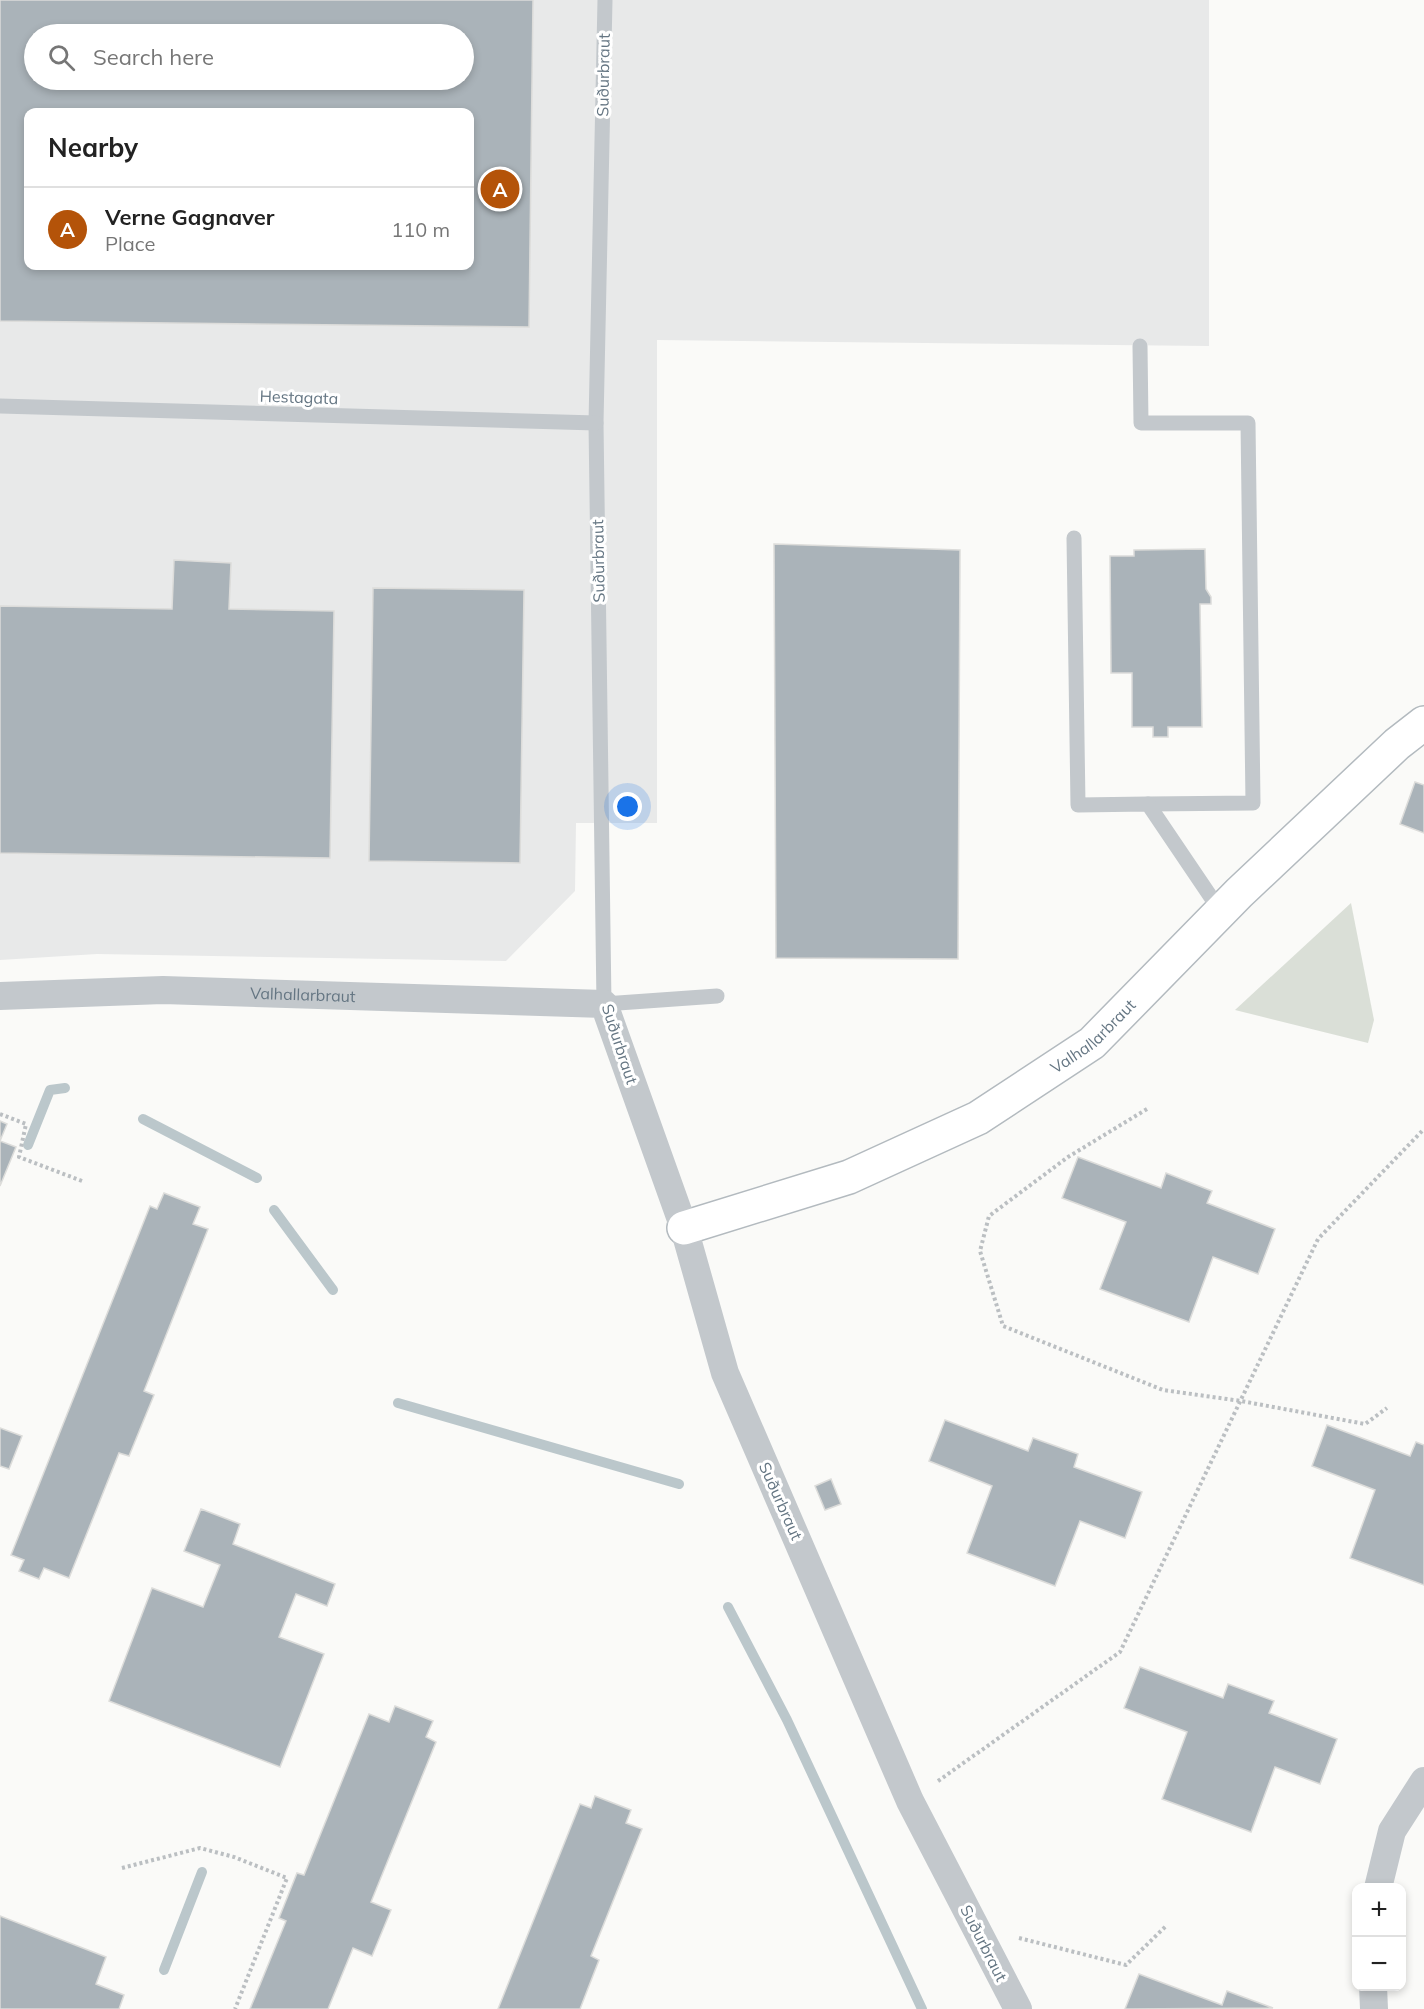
<!DOCTYPE html>
<meta charset="utf-8">
<style>
:root{--surface:#fff;--page:#f2f2f2;--text:#222;--muted:#767676;--line:#e0e0e0;--accent:#b45309}
body{margin:0;font-family:Mulish,sans-serif;background:var(--page);color:var(--text)}
.controls{position:absolute;right:18px;bottom:18px;display:grid;overflow:hidden;border-radius:12px;box-shadow:0 3px 9px #0003}
.controls button{width:54px;height:54px;display:grid;place-items:center;padding:0;border:0;border-bottom:2px solid var(--line);background:var(--surface);color:var(--text);font:30px sans-serif}
.you{position:absolute;left:628px;top:807px;width:21px;height:21px;margin:-15px;border:4px solid #fff;border-radius:50%;background:#1a73e8;box-shadow:0 0 0 9px #1a73e833}
.badge{display:grid;place-items:center;width:39px;height:39px;border-radius:50%;background:var(--accent);color:#fff;font-size:20px;font-weight:700}
.pin{position:absolute;translate:-50% -50%;border:3px solid #fff;box-shadow:0 2px 6px #0006}
.list{margin:0;padding:0;list-style:none}
h2{display:flex;justify-content:space-between;align-items:center;height:78px;margin:0;padding:0 24px;font-size:26px}
h2 small{font-size:20px;font-weight:400;color:var(--muted)}
.list li{display:grid;grid-template-columns:39px 1fr auto;gap:18px;align-items:center;box-sizing:border-box;height:84px;padding:0 24px;border-top:2px solid var(--line)}
.list b{display:block;font-size:22px;white-space:nowrap}
.list p{margin:0;font-size:20px;white-space:nowrap;color:var(--muted)}
.list em{font-size:20px;font-style:normal;color:var(--muted)}
.icon{flex:none;width:33px;height:33px;fill:none;stroke:currentColor;stroke-width:2;stroke-linecap:round;stroke-linejoin:round}
.map{position:relative;flex:none;width:1424px;height:2009px;overflow:hidden}
.search{position:absolute;background:var(--surface);box-shadow:0 3px 9px #0003;left:24px;top:24px;width:450px;height:66px;display:flex;align-items:center;gap:15px;box-sizing:border-box;padding:0 21px;border-radius:33px;color:var(--muted);font-size:22px}
.panel{position:absolute;background:var(--surface);box-shadow:0 3px 9px #0003;left:24px;top:108px;width:450px;height:162px;border-radius:12px}
.map>svg:first-child{display:block}
.built{fill:#e8e9e9;fill-rule:evenodd}
.green{fill:#dadfd7}
.lines{fill:none;stroke-linecap:round;stroke-linejoin:round}
.stream{stroke:#bbc7cb;stroke-width:10}
.building{fill:#aab3b9;stroke:#dcdcda;stroke-width:1.5;fill-rule:evenodd}
.secondary-casing{stroke:#b3babf;stroke-width:36}
.path{stroke:#bbbfc2;stroke-width:4;stroke-dasharray:3 3;stroke-linecap:butt}
.lane{stroke:#c3c8cc;stroke-width:15}
.street{stroke:#c3c8cc;stroke-width:28}
.secondary{stroke:#fff;stroke-width:33}
.labels{text-anchor:middle;dominant-baseline:central;stroke-width:6;stroke-linejoin:round;paint-order:stroke}
.street-label{font-size:16px;fill:#657683;stroke:#fff}
</style>
<div class="map">
<svg width="1424" height="2009" viewBox="0 0 1424 2009">
<rect width="100%" height="100%" fill="#fafaf8"/>
<!-- built -->
<path class="built" d="M0 0H1209V346L657 340V823H576L575 891 506 961 97 954 0 960ZM34 34H464V80H34ZM28 112H470V266H28Z"/>
<!-- green -->
<path class="green" d="M1351 903 1374 1020 1368 1043 1235 1010Z"/>
<g class="lines">
<!-- stream -->
<g class="stream">
<path d="M143 1119 257 1178"/>
<path d="M28 1145 50 1090 65 1088"/>
<path d="M274 1210 333 1290"/>
<path d="M398 1403 679 1484"/>
<path d="M728 1607 787 1720 922 2009"/>
<path d="M164 1970 202 1872"/>
</g>
</g>
<!-- building -->
<g class="building">
<path d="M0 0H533L529 327 0 321ZM34 34H464V80H34ZM28 112H470V266H28Z"/>
<path d="M774 544 960 550 958 959 776 958Z"/>
<path d="M1205 549 1206 589 1211 597V604H1200L1202 727H1168V737H1153V727H1132V673H1111L1110 556H1134V550Z"/>
<path d="M174 560 231 563 229 609 334 611 330 858 0 853V606L172 609Z"/>
<path d="M373 588 524 590 520 863 369 861Z"/>
<path d="M1415 782 1424 785V833L1400 824Z"/>
<path d="M0 1121 7 1124 0 1141 16 1147 0 1186Z"/>
<path d="M1078 1157 1161 1188 1166 1173 1212 1191 1207 1203 1275 1229 1258 1274 1213 1257 1189 1322 1100 1289 1126 1222 1062 1198Z"/>
<path d="M164 1193 200 1207 193 1224 208 1229 144 1391 154 1395 129 1456 119 1453 69 1578 44 1568 39 1579 19 1571 24 1560 11 1555 150 1206 157 1209Z"/>
<path d="M945 1420 1028 1451 1033 1438 1078 1454 1074 1467 1142 1492 1125 1538 1080 1521 1055 1586 967 1553 992 1486 929 1461Z"/>
<path d="M1327 1425 1410 1456 1416 1442 1424 1445V1585L1350 1558 1375 1490 1312 1466Z"/>
<path d="M0 1428 22 1436 9 1469 0 1466Z"/>
<path d="M831 1479 841 1504 825 1510 815 1486Z"/>
<path d="M201 1509 240 1524 233 1544 335 1584 327 1606 296 1594 279 1637 324 1654 280 1767 109 1701 152 1588 203 1607 220 1565 184 1551Z"/>
<path d="M1140 1667 1223 1698 1228 1684 1274 1701 1269 1713 1337 1739 1320 1784 1275 1767 1251 1832 1162 1799 1187 1732 1124 1708Z"/>
<path d="M395 1706 433 1721 426 1737 436 1742 371 1902 391 1910 372 1956 353 1948 328 2009H250L286 1921 279 1918 297 1873 304 1875 369 1714 389 1722Z"/>
<path d="M595 1796 631 1810 626 1823 642 1829 591 1956 599 1960 580 2009H498L580 1804 591 1808Z"/>
<path d="M0 1916 106 1957 96 1984 124 1995 119 2009H0Z"/>
<path d="M1139 1974 1222 2005 1227 1991 1273 2008 1125 2009Z"/>
</g>
<g class="lines">
<defs>
<g id="secondary">
<path id="s2" d="M684 1228 849 1177 978 1118 1092 1043 1239 893 1397 744 1424 723"/>
</g>
</defs>
<!-- secondary casing -->
<use href="#secondary" class="secondary-casing"/>
<!-- path -->
<g class="path">
<path d="M1147 1109 1068 1157 989 1216 980 1251 1003 1326 1163 1390 1241 1401 1365 1424 1387 1408"/>
<path d="M0 1114 26 1124 19 1157 82 1181"/>
<path d="M938 1781 1120 1652 1318 1239 1424 1129"/>
<path d="M122 1868 200 1848 234 1857 287 1878 235 2009"/>
<path d="M1019 1938 1126 1965 1166 1926"/>
</g>
<!-- lane -->
<g class="lane">
<path d="M605 0 596 423 604 1004 717 996"/>
<path d="M1140 346 1141 423H1248L1253 803 1148 804"/>
<path d="M0 406 596 423"/>
<path d="M1074 538 1078 805 1148 804 1221 912"/>
</g>
<!-- street -->
<g class="street">
<path id="s1" d="M0 996 163 990 604 1004 684 1228 725 1373 910 1801 1018 2009"/>
<path d="M1378 1888 1392 1831 1424 1781"/>
<path d="M1373 1986 1374 2009"/>
</g>
<!-- secondary -->
<use href="#secondary" class="secondary"/>
</g>
<g class="labels">
<!-- street labels -->
<g class="street-label">
<text transform="translate(603 75) rotate(-89)">Suðurbraut</text>
<text transform="translate(299 397) rotate(2)">Hestagata</text>
<text transform="translate(598 561) rotate(-91)">Suðurbraut</text>
<text stroke="none"><textPath href="#s1" startOffset="303">Valhallarbraut</textPath></text>
<text stroke="none"><textPath href="#s2" startOffset="456">Valhallarbraut</textPath></text>
<text transform="translate(620 1044) rotate(72)">Suðurbraut</text>
<text transform="translate(781 1501) rotate(66)">Suðurbraut</text>
<text transform="translate(984 1943) rotate(63)">Suðurbraut</text>
</g>
</g>
</svg>
<div class="controls">
<button>+</button>
<button>−</button>
</div>
<div class="you"></div>
<div class="pin badge" style="left:500px;top:189px">A</div>
<div class="search"><svg class="icon" aria-label="search" viewBox="0 0 24 24"><circle cx="10" cy="10" r="6"/><path d="M15 15l6 6"/></svg>Search here</div>
<section class="panel">
<h2>Nearby<small></small></h2>
<ul class="list">
<li><span class="badge">A</span><div><b>Verne Gagnaver</b><p>Place</p></div><em>110 m</em></li>
</ul>
</section>
</div>
